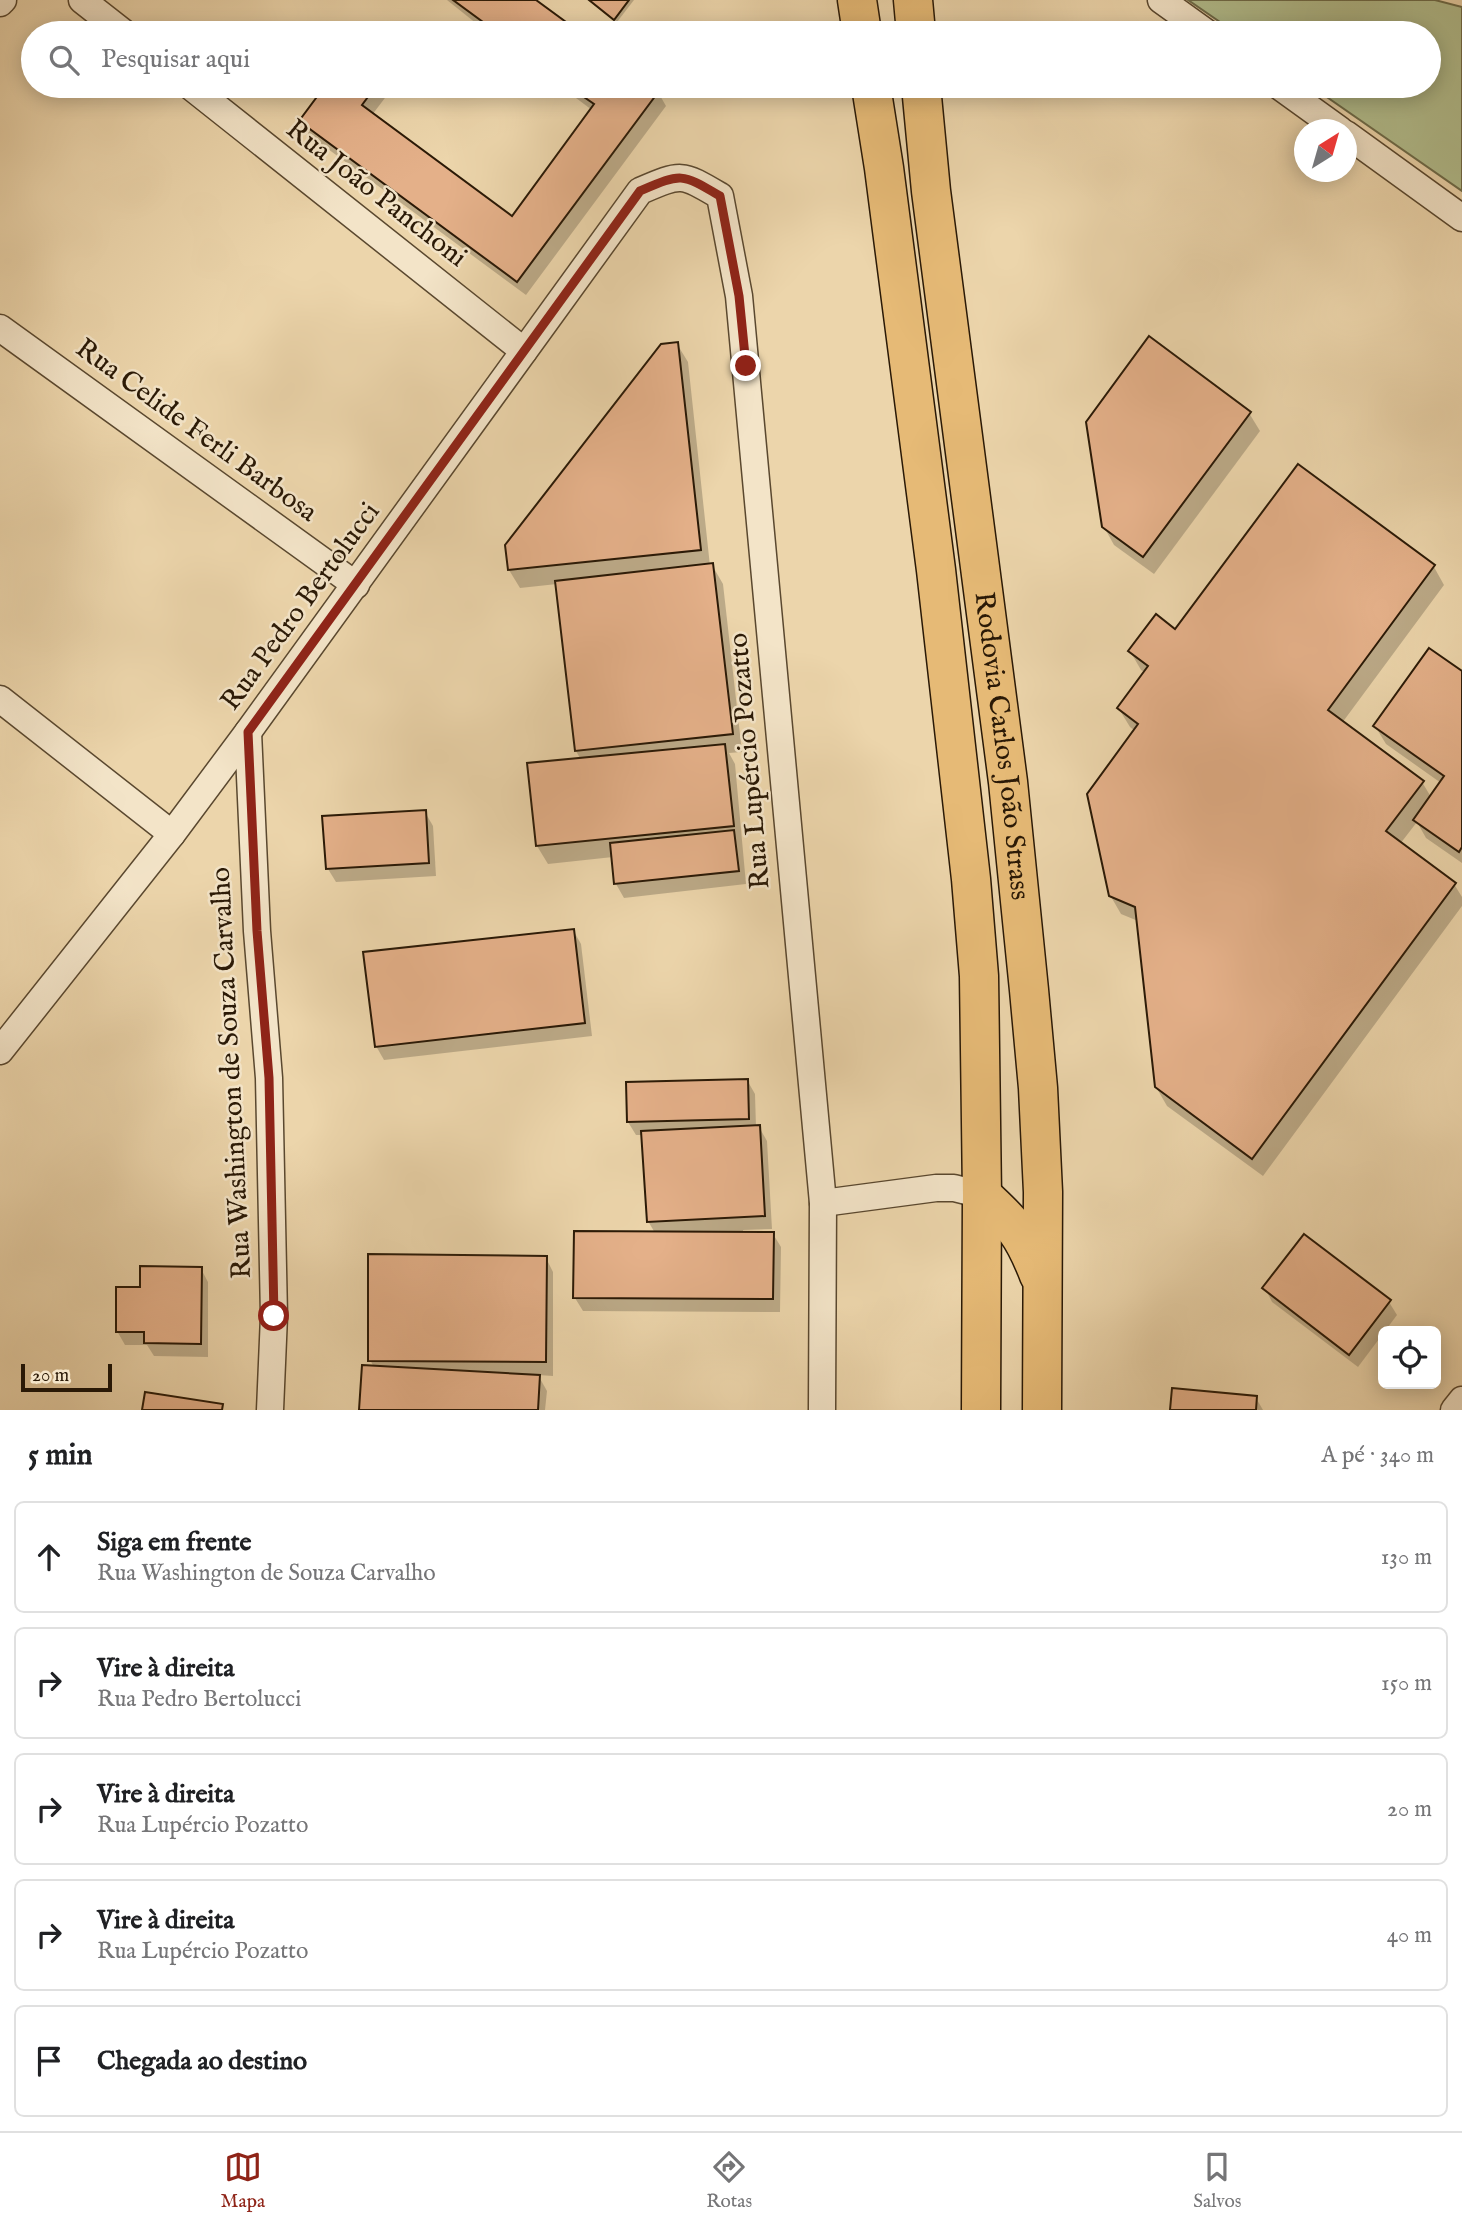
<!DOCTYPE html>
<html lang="pt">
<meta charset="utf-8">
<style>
:root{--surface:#fff;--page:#f6f6f6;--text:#202124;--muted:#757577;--line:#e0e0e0;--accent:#8f2418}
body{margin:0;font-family:"IM FELL English",serif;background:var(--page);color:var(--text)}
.controls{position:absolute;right:21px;bottom:21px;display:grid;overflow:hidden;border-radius:10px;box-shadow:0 4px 18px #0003}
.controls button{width:63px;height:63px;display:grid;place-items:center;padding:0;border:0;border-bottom:2px solid var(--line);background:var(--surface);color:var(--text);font:35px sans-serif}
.compass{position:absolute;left:1294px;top:119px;width:63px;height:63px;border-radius:50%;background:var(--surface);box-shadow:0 4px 18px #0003;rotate:37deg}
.scale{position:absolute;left:21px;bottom:18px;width:91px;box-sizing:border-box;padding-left:7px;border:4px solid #2a1906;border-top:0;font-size:19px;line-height:24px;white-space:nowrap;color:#2a1906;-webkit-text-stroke:5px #f3e4c8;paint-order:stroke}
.stop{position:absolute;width:21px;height:21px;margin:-16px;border:5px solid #8f2418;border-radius:50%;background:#fff}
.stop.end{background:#8f2418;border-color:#fff;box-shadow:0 2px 7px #0008}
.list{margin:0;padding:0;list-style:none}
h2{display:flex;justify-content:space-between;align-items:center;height:91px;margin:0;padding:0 28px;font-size:30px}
h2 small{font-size:23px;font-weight:400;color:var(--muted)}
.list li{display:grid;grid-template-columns:46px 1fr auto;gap:21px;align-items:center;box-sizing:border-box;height:112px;margin:0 14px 14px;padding:0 14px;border:2px solid var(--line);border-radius:10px}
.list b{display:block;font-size:26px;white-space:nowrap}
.list p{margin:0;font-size:23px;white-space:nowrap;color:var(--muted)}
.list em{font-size:23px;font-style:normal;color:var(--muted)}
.icon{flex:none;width:38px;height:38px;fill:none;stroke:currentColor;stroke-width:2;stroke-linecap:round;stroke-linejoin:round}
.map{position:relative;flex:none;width:1462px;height:1410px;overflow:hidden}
.search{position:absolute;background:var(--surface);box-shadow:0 4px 18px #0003;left:21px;right:21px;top:21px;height:77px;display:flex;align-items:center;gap:18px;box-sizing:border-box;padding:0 24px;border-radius:38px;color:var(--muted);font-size:26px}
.sheet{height:721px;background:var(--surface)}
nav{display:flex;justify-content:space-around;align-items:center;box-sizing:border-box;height:98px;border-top:2px solid var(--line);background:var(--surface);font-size:19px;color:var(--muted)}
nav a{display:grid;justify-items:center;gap:4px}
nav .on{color:var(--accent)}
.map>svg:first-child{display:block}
.green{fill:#b2be8e;stroke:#6e6c4a;stroke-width:2}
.shadow{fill:#0003}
.building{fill:#e4b089;stroke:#2a1906;stroke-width:2}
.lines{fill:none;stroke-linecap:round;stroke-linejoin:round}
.street-casing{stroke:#5a482f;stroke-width:29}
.highway-casing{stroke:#2a1906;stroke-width:41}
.street{stroke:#f3e4c8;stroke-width:26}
.highway{stroke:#e6ba76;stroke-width:38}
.route{stroke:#8f2418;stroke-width:9}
.labels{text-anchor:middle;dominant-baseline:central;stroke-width:5;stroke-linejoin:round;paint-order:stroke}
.street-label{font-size:28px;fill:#2a1906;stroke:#f3e4c8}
</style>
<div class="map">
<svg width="1462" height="1410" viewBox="0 0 1462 1410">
<rect width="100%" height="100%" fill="#ecd5ab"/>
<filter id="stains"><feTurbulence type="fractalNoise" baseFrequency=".00286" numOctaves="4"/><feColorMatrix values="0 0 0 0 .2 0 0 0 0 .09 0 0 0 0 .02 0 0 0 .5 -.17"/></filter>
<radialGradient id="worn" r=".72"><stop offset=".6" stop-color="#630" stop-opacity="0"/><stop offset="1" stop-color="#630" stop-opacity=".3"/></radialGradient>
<!-- green -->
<path class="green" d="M1188 0H1435L1462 7V191L1311 86H1429V33H1236Z"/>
<!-- shadow -->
<g class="shadow">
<path d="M447 0H533L578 33H470L477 24Z"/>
<path d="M588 0H634L617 22Z"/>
<path d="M327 86H389L391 90 372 115 512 218 592 110 560 86H649L658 92 666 106 526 295 309 135 301 121Z"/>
<path d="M481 86H502L494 96Z"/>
<path d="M677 344 688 362 710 566 712 565 723 584 742 752 729 753 735 764 746 884 624 898 616 884 613 857 548 864 537 846 581 760 576 751 557 584 520 588 509 570Z"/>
<path d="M1249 413 1260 431 1154 574 1114 545 1104 527Z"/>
<path d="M1434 567 1444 585 1342 723 1422 782 1431 797 1441 783 1386 744 1375 726 1462 673V863L1426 838 1417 822 1400 844 1454 884 1462 897V906L1263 1176 1167 1106 1156 1087 1138 921 1121 914 1110 895 1135 731 1130 727 1119 709 1146 673 1141 670 1130 651 1176 632Z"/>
<path d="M425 812 433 826 436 876 336 882 328 869Z"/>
<path d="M573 930 581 944 592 1036 384 1060 376 1046Z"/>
<path d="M747 1080 755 1094 756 1127H759L767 1141 772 1229 743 1230V1233L773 1234 781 1247 780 1312 583 1311 575 1298 655 1233 648 1221 643 1135H636L628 1122Z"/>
<path d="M546 1258 553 1272V1376L538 1375 547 1391 545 1410H361L363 1367H374L370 1360Z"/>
<path d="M201 1269 208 1282V1357L154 1356 147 1345H125L117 1331 141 1289Z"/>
<path d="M1265 1288 1389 1302 1397 1315 1358 1367 1272 1302Z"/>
<path d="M1174 1390 1256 1398 1263 1410H1172Z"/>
</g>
<!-- building -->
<g class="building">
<path d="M453 0H536L581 33H498Z"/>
<path d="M589 0H629L614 20Z"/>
<path d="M476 23 491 33H468Z"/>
<path d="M325 86H376L362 105 512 216 594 104 568 86H652L659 91 517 282 299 121Z"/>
<path d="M1149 336 1251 412 1143 557 1102 527 1086 422Z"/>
<path d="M678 342 701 550 508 570 505 545 661 344Z"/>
<path d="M1298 464 1435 565 1328 710 1424 781 1386 831 1456 883 1252 1159 1155 1087 1135 907 1109 896 1087 794 1138 724 1117 708 1148 666 1128 651 1156 614 1175 629Z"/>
<path d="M713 563 733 734 575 751 555 581Z"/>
<path d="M1429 648 1462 671V847L1459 852 1413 820 1444 776 1373 726Z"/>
<path d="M725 744 734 826 536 846 527 763Z"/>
<path d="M426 810 429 863 326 869 322 816Z"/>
<path d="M734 830 739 871 614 884 610 843Z"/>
<path d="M574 929 585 1023 375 1047 363 952Z"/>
<path d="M748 1079 749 1119 627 1122 626 1082Z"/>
<path d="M760 1125 765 1216 647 1222 641 1131Z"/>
<path d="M574 1231 774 1232 773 1299 573 1298Z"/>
<path d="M1304 1234 1391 1300 1349 1355 1262 1288Z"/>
<path d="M368 1254 547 1256 546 1362 368 1361Z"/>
<path d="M140 1266 202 1267 201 1344 144 1343V1332H116V1287H140Z"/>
<path d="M362 1365 540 1375 538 1410H359Z"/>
<path d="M1172 1388 1257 1396 1256 1410H1170Z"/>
<path d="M145 1392 223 1404 222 1410H142Z"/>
</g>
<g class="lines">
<defs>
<g id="street">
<path d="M82 0 124 33"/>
<path d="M1161 0 1207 33"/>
<path d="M0 3 3 0"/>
<path d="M190 86 524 351"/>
<path d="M1279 86 1340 130"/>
<path d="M1346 134 1462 218"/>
<path d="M0 328 356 585"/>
<path d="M0 699 172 834"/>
<path d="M248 732 257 931 269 1078 274 1316 270 1410"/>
<path d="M0 1051 172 834 248 732 640 191C682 173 681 173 720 196L739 296 823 1203 822 1410"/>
<path d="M823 1203 936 1188H954L982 1195"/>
<path d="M1454 1410 1462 1400"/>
</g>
<g id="highway">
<path d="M857 0 862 33"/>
<path d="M913 0 916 33"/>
<path d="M871 86 884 168 936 570 971 879 979 976 982 1195 981 1410"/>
<path id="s1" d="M921 86 931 191 1008 782 1029 990 1038 1088 1043 1192 1042 1410"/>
<path d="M982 1195C1014 1224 1023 1234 1039 1275"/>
</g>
</defs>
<!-- street casing -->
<use href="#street" class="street-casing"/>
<!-- highway casing -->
<use href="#highway" class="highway-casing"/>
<!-- street -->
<use href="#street" class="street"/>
<!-- highway -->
<use href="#highway" class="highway"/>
</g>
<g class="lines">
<!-- route -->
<path class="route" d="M274 1316 269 1078 257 931 248 732 640 191C682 173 681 173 720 196L739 296 746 366"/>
</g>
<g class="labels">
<!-- street labels -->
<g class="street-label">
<text transform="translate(376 194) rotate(38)">Rua João Panchoni</text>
<text transform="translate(196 431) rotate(36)">Rua Celide Ferli Barbosa</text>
<text transform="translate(301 607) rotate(-54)">Rua Pedro Bertolucci</text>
<text stroke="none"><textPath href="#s1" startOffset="665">Rodovia Carlos João Strass</textPath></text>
<text transform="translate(750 761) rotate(-95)">Rua Lupércio Pozatto</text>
<text transform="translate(232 1073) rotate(-93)">Rua Washington de Souza Carvalho</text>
</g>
</g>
<rect width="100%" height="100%" filter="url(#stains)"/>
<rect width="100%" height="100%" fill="url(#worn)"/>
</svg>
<div class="controls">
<button><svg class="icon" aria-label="locate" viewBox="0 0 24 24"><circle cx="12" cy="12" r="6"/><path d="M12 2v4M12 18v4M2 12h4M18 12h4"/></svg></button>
</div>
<svg class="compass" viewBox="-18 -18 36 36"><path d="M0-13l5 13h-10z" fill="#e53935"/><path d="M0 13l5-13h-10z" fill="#757577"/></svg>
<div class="scale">20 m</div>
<div class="stop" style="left:274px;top:1316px"></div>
<div class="stop end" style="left:746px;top:366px"></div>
<div class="search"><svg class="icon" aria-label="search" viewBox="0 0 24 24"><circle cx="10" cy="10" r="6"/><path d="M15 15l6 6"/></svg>Pesquisar aqui</div>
</div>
<section class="sheet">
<h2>5 min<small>A pé · 340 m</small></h2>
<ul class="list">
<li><svg class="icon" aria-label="ahead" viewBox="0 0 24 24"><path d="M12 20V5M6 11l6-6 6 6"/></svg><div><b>Siga em frente</b><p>Rua Washington de Souza Carvalho</p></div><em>130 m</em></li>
<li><svg class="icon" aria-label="right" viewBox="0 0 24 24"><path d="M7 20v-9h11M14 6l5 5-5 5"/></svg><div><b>Vire à direita</b><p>Rua Pedro Bertolucci</p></div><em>150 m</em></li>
<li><svg class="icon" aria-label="right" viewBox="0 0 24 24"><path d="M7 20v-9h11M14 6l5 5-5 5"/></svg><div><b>Vire à direita</b><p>Rua Lupércio Pozatto</p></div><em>20 m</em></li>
<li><svg class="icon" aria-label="right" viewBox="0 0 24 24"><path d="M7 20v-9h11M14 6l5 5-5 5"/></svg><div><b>Vire à direita</b><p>Rua Lupércio Pozatto</p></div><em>40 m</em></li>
<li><svg class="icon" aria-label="arrive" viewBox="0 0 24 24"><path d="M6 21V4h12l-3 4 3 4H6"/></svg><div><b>Chegada ao destino</b></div></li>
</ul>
</section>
<nav>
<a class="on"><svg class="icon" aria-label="map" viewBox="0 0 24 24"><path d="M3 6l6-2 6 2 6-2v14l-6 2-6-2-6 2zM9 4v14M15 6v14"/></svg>Mapa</a>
<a><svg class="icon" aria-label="directions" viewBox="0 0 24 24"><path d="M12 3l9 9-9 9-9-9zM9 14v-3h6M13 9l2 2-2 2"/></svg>Rotas</a>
<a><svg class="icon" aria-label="saved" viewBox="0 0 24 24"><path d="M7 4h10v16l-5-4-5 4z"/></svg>Salvos</a>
</nav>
